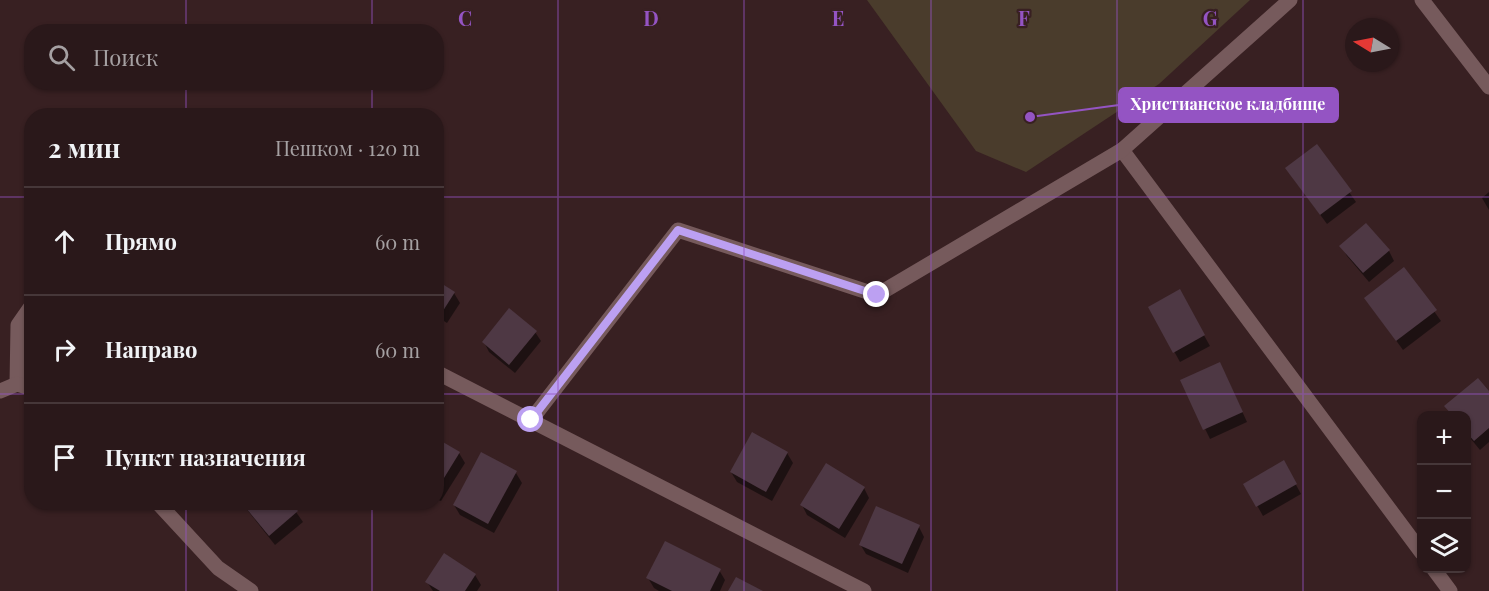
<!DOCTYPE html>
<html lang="ru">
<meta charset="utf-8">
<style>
:root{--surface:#2a181a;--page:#322123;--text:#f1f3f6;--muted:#a5a0a2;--line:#463739}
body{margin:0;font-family:"Playfair Display",serif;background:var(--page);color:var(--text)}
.controls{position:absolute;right:18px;bottom:18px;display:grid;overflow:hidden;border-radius:12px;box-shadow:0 2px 4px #0004}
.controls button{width:54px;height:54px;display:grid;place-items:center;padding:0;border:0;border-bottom:2px solid var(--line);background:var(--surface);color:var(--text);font:30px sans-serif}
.compass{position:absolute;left:1345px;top:18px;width:54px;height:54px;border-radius:50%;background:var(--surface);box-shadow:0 2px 4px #0004;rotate:280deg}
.stop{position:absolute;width:18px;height:18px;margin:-14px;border:4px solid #bca0f2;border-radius:50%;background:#fff}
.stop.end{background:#bca0f2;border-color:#fff;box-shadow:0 2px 6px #0008}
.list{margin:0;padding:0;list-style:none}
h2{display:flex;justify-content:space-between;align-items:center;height:78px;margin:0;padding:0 24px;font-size:26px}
h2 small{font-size:20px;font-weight:400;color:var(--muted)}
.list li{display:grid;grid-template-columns:39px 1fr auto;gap:18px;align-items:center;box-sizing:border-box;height:108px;padding:0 24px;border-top:2px solid var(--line)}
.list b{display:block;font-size:22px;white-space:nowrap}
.list em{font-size:20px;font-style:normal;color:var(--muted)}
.icon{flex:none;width:33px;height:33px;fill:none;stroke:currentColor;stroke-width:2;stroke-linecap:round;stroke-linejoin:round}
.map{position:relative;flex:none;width:1489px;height:591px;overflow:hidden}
.search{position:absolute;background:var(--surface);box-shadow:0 2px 4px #0004;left:24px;top:24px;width:420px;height:66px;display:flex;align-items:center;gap:15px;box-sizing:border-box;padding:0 21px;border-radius:24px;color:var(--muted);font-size:22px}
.panel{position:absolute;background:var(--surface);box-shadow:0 2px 4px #0004;left:24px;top:108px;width:420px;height:402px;border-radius:24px}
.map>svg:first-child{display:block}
.green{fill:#4a3c2c}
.shadow{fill:#0007}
.building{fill:#4e3844}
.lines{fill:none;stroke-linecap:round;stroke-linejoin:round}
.street{stroke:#765a5c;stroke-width:15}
.route{stroke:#bca0f2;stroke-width:8}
.grid{fill:none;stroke:#9454c3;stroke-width:1.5;stroke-opacity:0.55}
.grid-label{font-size:20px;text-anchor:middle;font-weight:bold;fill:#9454c3;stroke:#382022;stroke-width:4.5;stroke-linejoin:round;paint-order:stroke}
.leader{fill:none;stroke:#9454c3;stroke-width:2}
.callout-dot{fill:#9454c3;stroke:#382022;stroke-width:2}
.callout{fill:#9454c3;stroke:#9454c3;stroke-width:2}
.callout-label{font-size:16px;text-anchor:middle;font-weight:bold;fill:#fff}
</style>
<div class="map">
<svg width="1489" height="591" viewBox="0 0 1489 591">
<rect width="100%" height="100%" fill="#382022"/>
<!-- green -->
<path class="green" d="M867 0H1250L1159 84 1026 172 976 151Z"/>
<!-- shadow -->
<g class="shadow">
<path d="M1317 146 1356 202 1327 224 1293 178Z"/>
<path d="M1489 192V210L1482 198Z"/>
<path d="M1341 246 1389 251 1394 261 1369 282 1347 256Z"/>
<path d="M1404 269 1441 321 1403 350 1366 299Z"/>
<path d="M436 281 454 293 460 303 447 323 436 316Z"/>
<path d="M1179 291 1210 346 1180 362 1150 308Z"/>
<path d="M535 332 541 341 515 373 489 352 484 342Z"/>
<path d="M1225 374 1247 422 1210 439 1182 381Z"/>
<path d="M1489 394V442L1480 450 1466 433V416H1452L1446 406Z"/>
<path d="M436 440 459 453 465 463 441 501 436 499Z"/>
<path d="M787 453 793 463 772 501 737 482 731 472Z"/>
<path d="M1284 463 1301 494 1263 516 1245 484Z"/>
<path d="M516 473 522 483 494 533 460 515 454 505Z"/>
<path d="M864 488 869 498 845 538 807 515 802 505Z"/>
<path d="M241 502H289L303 522 275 545Z"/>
<path d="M919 527 924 537 908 573 866 554 860 544Z"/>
<path d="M719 570 725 580 720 591H659L654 588 648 578Z"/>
<path d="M475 575 481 585 477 591H433L427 582Z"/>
</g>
<!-- building -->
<g class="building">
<path d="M1317 144 1352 191 1320 215 1285 168Z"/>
<path d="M1366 223 1390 250 1363 273 1339 246Z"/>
<path d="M1404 267 1437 310 1396 341 1364 298Z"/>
<path d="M436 280 455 292 441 314 436 311Z"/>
<path d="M1180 289 1205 335 1173 353 1148 307Z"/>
<path d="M509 308 537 331 509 365 482 342Z"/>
<path d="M1220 362 1243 412 1203 430 1180 380Z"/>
<path d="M1478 378 1489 391V428L1474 441 1466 432V416H1453L1444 406Z"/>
<path d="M752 432 788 452 766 492 730 472Z"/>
<path d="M436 438 460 452 436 491Z"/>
<path d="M481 452 517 471 488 524 453 505Z"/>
<path d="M1284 460 1297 484 1256 507 1243 484Z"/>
<path d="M826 463 865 487 839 529 800 505Z"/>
<path d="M241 502H291L298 511 269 536Z"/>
<path d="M876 506 920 525 902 564 859 545Z"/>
<path d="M665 541 721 569 710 591H672L646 578Z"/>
<path d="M444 553 476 574 465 591H440L425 582Z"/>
<path d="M736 577 763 591H728Z"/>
</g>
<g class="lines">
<!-- street -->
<g class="street">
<path d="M1422 0 1489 87"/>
<path d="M1122 150 1422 553"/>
<path d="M436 372 864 591"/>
<path d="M17 384 18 325 32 305"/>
<path d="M0 391 17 384 32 389"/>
<path d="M531 420 678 230 877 295 1122 150 1290 0"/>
<path d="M157 502 218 568 251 591"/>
<path d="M1433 568 1450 591"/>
</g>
</g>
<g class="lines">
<!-- route -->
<path class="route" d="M531 420 678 230 877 295"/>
</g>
<!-- grid -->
<path class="grid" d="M186 0V32M372 0V32M558 0V591M744 0V591M931 0V591M1117 0V591M1303 0V591M186 82V116M372 82V116M0 197H32M436 197H1489M0 394H32M436 394H1489M186 502V591M372 502V591"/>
<g class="grid-label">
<text x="465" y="26">C</text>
<text x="651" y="26">D</text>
<text x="838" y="26">E</text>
<text x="1024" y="26">F</text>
<text x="1210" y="26">G</text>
</g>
<!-- callouts -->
<path class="leader" d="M1030 117L1119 105"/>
<circle class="callout-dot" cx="1030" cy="117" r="6"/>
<rect class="callout" x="1119" y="88" width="219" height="34" rx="6"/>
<g class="callout-label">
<text x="1228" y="110">Христианское кладбище</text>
</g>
</svg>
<div class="controls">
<button>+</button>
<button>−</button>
<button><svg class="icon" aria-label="layers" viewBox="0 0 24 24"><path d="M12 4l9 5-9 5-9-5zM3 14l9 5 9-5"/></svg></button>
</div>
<svg class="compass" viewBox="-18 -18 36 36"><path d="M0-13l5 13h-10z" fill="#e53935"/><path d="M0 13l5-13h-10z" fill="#a5a0a2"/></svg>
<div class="stop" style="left:531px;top:420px"></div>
<div class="stop end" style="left:877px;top:295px"></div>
<div class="search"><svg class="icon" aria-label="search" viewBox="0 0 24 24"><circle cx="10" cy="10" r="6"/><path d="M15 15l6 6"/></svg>Поиск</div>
<section class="panel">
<h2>2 мин<small>Пешком · 120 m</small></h2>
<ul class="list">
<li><svg class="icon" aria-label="ahead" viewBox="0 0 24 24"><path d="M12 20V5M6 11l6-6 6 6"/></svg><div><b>Прямо</b></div><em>60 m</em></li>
<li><svg class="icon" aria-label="right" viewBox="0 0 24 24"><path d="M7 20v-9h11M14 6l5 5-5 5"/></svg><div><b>Направо</b></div><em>60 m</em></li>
<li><svg class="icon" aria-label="arrive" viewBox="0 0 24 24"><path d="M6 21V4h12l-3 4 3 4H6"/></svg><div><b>Пункт назначения</b></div></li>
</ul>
</section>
</div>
